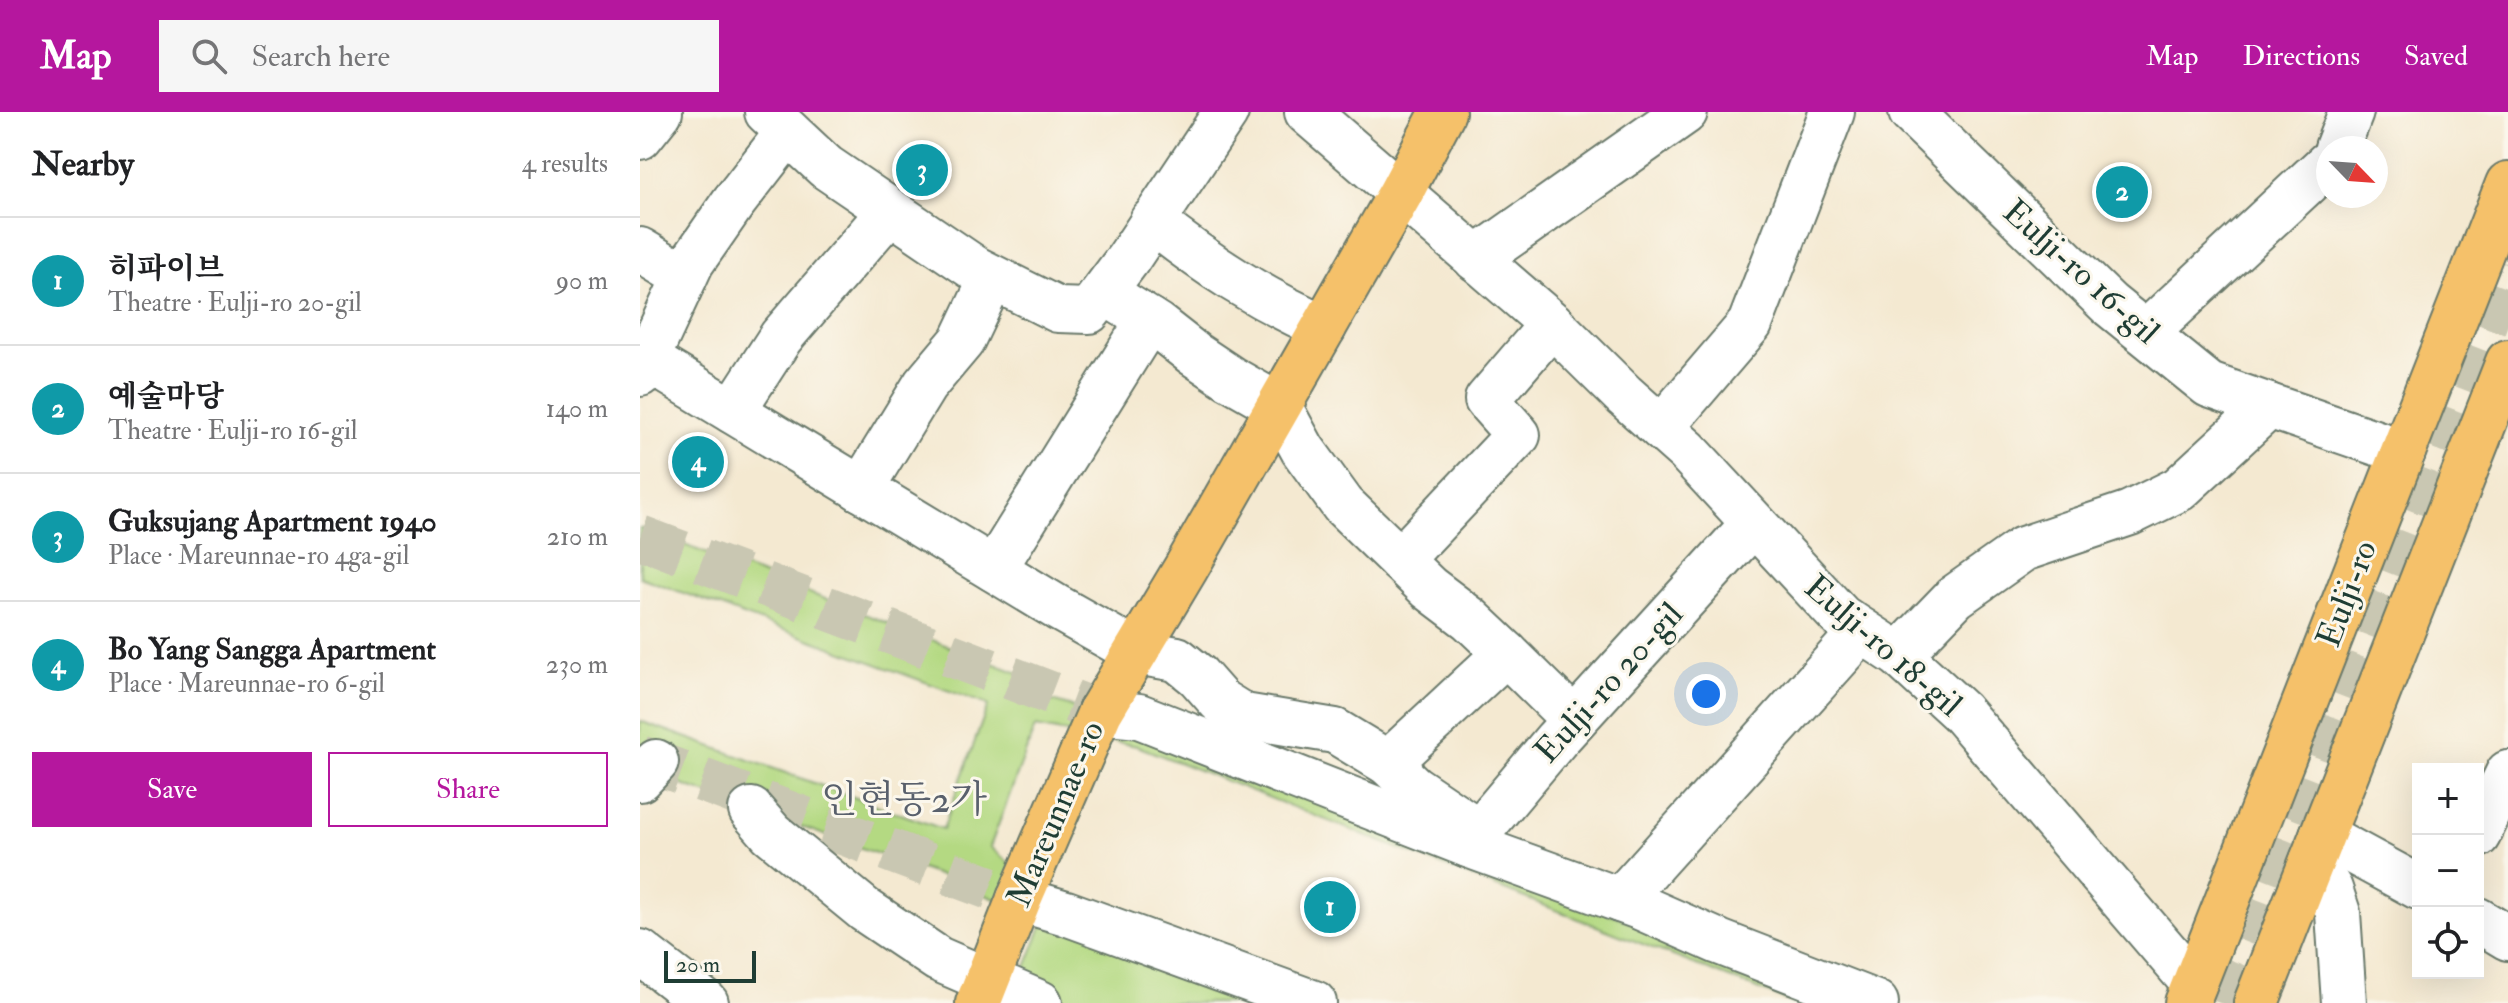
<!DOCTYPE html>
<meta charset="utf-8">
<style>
:root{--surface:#fff;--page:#f6f6f6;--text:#202124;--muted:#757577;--line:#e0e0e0;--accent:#b5179e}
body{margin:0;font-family:"IM FELL Double Pica","Noto Serif KR",serif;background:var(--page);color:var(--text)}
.controls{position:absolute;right:24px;bottom:24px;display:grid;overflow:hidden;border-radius:0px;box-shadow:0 8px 32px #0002}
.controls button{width:72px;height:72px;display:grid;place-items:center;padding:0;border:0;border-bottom:2px solid var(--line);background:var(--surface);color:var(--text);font:40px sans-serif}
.compass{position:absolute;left:1676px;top:24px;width:72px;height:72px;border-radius:50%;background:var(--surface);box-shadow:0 8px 32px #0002;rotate:115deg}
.scale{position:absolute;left:24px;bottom:20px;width:92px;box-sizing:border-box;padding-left:8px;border:4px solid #1f3d34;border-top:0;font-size:22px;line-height:28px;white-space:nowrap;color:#1f3d34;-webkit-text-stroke:6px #fbf7ec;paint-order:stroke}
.you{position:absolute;left:1066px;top:582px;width:28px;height:28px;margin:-20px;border:6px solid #fff;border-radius:50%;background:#1a73e8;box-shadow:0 0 0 12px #1a73e833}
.badge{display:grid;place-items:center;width:52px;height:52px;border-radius:50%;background:var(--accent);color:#fff;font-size:26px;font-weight:700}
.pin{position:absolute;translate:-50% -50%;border:4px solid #fff;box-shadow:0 2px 8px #0006}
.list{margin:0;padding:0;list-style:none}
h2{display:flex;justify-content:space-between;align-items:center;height:104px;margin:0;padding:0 32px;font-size:34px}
h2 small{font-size:26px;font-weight:400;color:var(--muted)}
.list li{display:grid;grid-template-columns:52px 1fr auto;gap:24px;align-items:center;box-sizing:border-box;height:128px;padding:0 32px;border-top:2px solid var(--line)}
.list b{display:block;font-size:30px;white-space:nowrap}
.list p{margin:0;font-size:26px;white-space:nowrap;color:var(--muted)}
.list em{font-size:26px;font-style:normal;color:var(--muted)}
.actions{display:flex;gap:16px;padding:24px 32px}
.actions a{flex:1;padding:18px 0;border:2px solid var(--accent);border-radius:0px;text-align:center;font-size:28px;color:var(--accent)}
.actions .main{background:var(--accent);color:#fff}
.icon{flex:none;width:44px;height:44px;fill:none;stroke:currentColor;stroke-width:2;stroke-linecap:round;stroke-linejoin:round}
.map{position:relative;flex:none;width:1868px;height:891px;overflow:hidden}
header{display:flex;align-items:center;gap:48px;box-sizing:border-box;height:112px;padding:0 40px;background:var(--accent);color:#fff}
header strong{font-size:38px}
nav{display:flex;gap:44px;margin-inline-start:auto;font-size:28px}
.search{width:560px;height:72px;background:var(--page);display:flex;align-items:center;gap:20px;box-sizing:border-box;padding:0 28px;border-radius:0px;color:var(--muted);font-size:30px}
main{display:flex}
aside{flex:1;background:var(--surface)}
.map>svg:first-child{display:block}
.green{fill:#b4d982;stroke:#6a8b5b;stroke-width:2}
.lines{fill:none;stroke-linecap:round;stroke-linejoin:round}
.minor-tunnel{stroke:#c9c7b2;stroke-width:44;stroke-dasharray:44 22;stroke-linecap:butt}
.minor-casing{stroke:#6a796b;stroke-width:48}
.major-casing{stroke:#6a796b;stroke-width:48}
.minor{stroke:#fff;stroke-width:44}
.major{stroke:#f5c16b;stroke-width:44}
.labels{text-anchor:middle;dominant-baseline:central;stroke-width:6;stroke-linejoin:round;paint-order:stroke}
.street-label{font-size:34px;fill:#1f3d34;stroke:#fbf7ec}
.quarter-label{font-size:38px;fill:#59606c;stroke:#fbf7ec}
</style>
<header>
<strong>Map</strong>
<div class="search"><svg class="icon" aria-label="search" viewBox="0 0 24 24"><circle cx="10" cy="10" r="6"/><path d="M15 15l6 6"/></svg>Search here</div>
<nav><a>Map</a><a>Directions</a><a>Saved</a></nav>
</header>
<main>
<aside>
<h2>Nearby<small>4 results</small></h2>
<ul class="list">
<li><span class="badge" style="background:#0f9aa8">1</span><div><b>히파이브</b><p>Theatre · Eulji-ro 20-gil</p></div><em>90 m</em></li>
<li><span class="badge" style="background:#0f9aa8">2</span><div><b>예술마당</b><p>Theatre · Eulji-ro 16-gil</p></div><em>140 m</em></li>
<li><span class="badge" style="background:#0f9aa8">3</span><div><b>Guksujang Apartment 1940</b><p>Place · Mareunnae-ro 4ga-gil</p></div><em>210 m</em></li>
<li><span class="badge" style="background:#0f9aa8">4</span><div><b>Bo Yang Sangga Apartment</b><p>Place · Mareunnae-ro 6-gil</p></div><em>230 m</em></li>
</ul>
<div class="actions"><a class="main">Save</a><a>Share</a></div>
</aside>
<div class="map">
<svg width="1868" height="891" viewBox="0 0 1868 891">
<rect width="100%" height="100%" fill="#fbf7ec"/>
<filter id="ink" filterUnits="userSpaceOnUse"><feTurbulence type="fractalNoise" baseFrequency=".0125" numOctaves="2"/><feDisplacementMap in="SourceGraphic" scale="16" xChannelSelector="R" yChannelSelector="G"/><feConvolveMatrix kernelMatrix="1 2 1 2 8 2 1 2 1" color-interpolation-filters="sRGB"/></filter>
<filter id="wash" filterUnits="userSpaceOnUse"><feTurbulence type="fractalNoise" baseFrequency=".006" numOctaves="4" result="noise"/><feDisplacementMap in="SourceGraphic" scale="32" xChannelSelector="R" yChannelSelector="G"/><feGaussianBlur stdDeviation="1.8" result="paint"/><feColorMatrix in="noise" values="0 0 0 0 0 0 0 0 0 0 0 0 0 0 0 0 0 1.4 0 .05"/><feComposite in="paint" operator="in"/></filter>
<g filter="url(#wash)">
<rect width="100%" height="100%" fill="#f4e9d1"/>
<!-- green -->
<path class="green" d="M0 416 381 562 389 582 498 615 1196 891H1153L497 634 395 615 350 735 445 814 652 891H412L377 878 404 809 312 768 0 658V609L303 717 348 593 0 465Z"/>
</g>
<g filter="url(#ink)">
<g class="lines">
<!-- minor-tunnel -->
<g class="minor-tunnel">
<path d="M0 425 460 600"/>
<path d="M0 645 379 787"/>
<path d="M1580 891 1868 152"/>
</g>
<defs>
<g id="minor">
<path d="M127 0 186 55 336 157 418 198 449 199 488 147 586 0"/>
<path d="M667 0 912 212 984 283 1047 339 1201 505 1259 543 1321 600 1554 872"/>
<path d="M0 25 20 0"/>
<path d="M1697 36 1711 0"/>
<path d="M512 109C569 154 618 186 684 215"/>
<path d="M0 138 45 165"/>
<path d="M836 147 1045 0"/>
<path d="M464 180 517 213 554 242 590 266 639 294 663 338 703 393 789 476 830 507 866 541 934 608"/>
<path d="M1506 221 1688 51"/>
<path d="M0 243 418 496 496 540 537 547 558 564 580 589 604 604 695 619 748 651 773 675 838 719"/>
<path d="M0 262 52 150 93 91 148 20"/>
<path d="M1629 294 1763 340"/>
<path d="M93 299 141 225 249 100"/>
<path d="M1021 316 1110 212 1192 0"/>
<path d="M221 377 285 273 322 229 352 166"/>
<path d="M760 448 878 323 847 288 912 212"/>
<path d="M354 457 509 208"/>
<path d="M1259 543 1315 485 1383 437 1490 401 1539 377 1629 294 1569 273 1469 192 1271 0"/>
<path d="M460 600 499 604 828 733 1002 796 1079 830 1236 891"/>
<path d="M748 651 866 541"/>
<path d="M0 667 16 650"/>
<path d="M111 698 131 721 225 798 298 847 400 891"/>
<path d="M1682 723 1778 775"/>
<path d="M1838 723 1868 661"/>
<path d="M828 733 916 628 1113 412"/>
<path d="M1672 749 1690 777 1698 801 1704 891"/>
<path d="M379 787 426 801 674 891"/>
<path d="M980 788 1222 519"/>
<path d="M1838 808 1868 826"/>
<path d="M0 840 66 891"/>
</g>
<g id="major">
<path d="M338 891 379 787 460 600 546 456 760 82 803 0"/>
<path d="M1547 891 1868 72"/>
<path d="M1616 891 1868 250"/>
</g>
</defs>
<!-- minor casing -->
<use href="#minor" class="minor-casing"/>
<!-- major casing -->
<use href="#major" class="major-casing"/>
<!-- minor -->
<use href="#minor" class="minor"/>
<!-- major -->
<use href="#major" class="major"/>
</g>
</g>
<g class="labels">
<!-- street labels -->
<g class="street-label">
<text transform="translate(1441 160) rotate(42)">Eulji-ro 16-gil</text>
<text transform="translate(1707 482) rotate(-69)">Eulji-ro</text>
<text transform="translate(1243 534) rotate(41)">Eulji-ro 18-gil</text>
<text transform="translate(969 571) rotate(-48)">Eulji-ro 20-gil</text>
<text transform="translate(416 702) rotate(-67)">Mareunnae-ro</text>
</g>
<!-- quarter labels -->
<g class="quarter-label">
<text x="264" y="688">인현동2가</text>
</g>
</g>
</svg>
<div class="controls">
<button>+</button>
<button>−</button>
<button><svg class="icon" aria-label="locate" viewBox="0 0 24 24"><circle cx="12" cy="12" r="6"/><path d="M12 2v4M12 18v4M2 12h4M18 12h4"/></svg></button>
</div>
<svg class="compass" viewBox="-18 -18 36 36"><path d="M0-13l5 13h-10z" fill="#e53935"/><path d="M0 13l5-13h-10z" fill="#757577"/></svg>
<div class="scale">20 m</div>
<div class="you"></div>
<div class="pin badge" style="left:690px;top:795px;background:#0f9aa8">1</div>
<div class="pin badge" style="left:1482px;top:80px;background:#0f9aa8">2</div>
<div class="pin badge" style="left:282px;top:58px;background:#0f9aa8">3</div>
<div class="pin badge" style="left:58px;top:350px;background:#0f9aa8">4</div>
</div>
</main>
